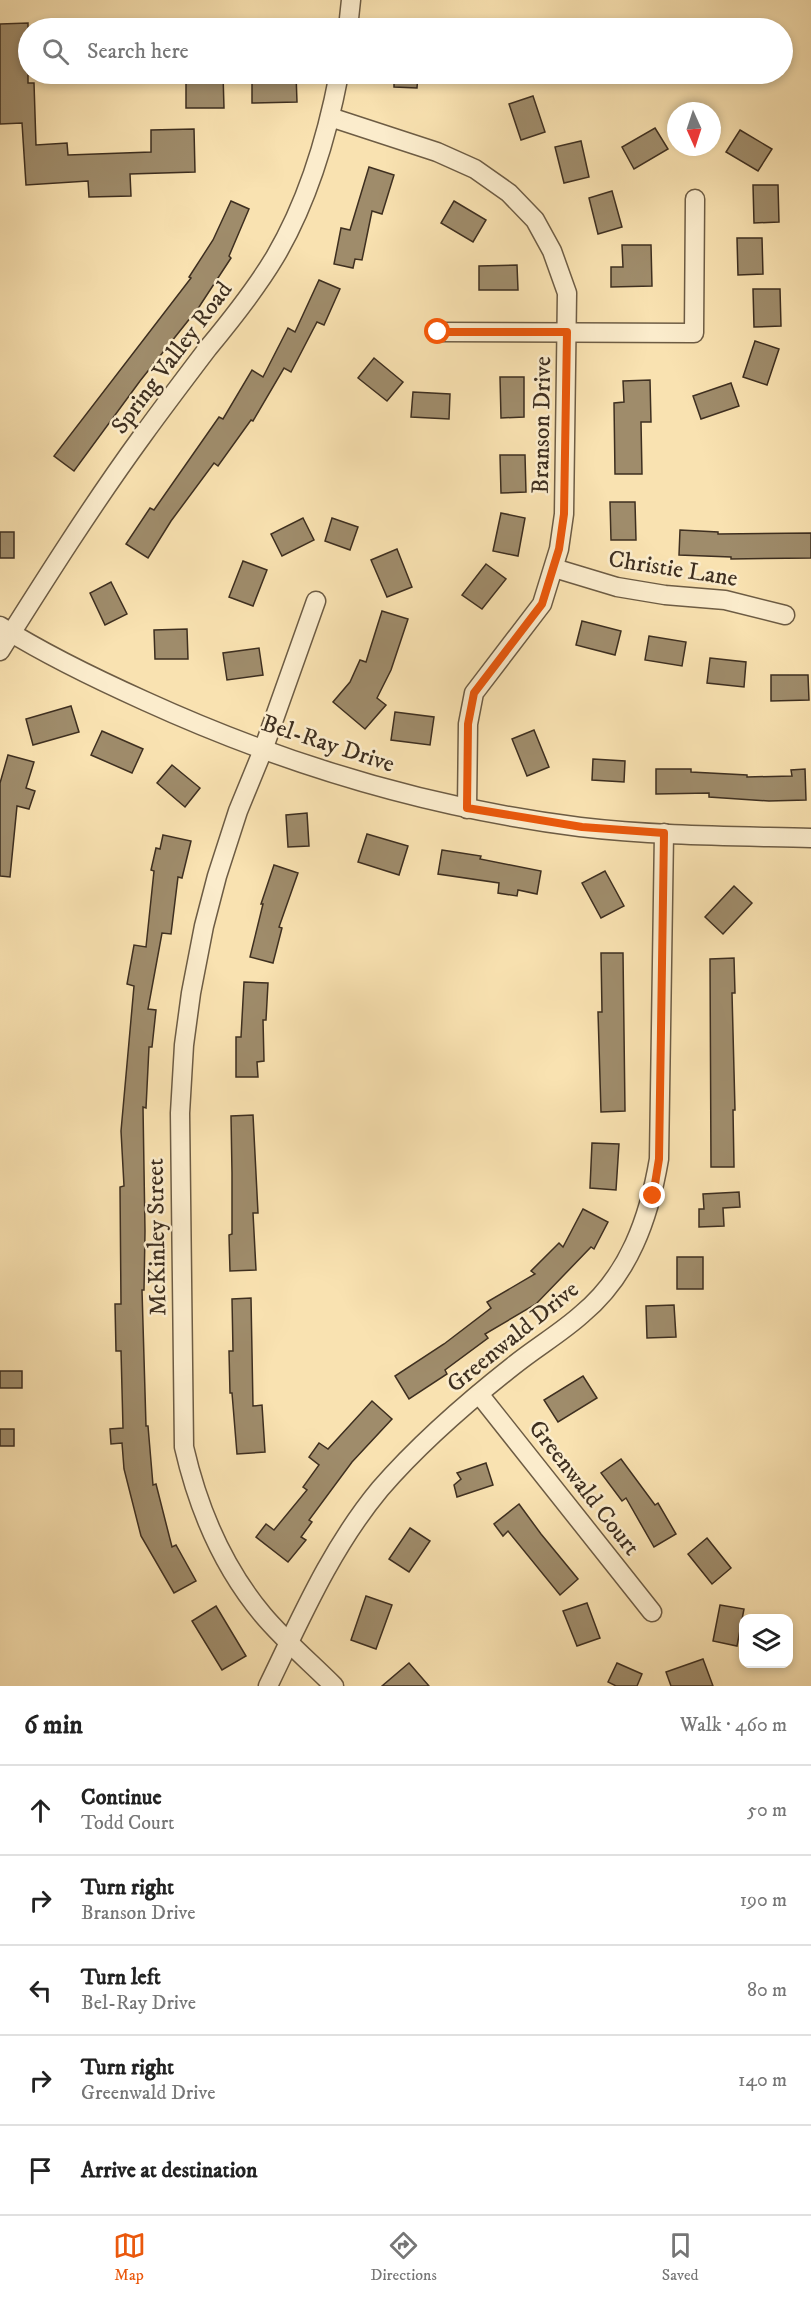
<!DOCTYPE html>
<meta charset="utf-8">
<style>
:root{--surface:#fff;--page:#f2f2f2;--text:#222;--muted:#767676;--line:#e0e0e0;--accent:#ea580c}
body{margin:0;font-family:"IM FELL DW Pica",serif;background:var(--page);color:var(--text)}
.controls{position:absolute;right:18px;bottom:18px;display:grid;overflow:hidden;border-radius:12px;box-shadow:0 3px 9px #0003}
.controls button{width:54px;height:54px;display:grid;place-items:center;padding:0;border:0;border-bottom:2px solid var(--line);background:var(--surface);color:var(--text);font:30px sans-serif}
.compass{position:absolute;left:667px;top:102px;width:54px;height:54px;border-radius:50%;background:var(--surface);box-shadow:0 3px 9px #0003;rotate:177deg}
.stop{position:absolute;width:18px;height:18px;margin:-14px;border:4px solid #ea580c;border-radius:50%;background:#fff}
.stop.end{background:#ea580c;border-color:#fff;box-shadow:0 2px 6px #0008}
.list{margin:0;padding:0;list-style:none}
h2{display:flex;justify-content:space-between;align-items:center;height:78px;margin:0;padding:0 24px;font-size:26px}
h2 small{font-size:20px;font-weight:400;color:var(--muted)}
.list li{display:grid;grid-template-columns:39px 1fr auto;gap:18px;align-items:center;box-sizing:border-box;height:90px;padding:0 24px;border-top:2px solid var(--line)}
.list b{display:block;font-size:22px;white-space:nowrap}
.list p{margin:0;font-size:20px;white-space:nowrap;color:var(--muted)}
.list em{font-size:20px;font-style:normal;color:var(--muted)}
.icon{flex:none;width:33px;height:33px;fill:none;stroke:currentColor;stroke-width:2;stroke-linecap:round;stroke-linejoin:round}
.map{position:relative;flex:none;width:811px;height:1686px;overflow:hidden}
.search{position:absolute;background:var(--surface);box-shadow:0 3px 9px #0003;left:18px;right:18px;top:18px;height:66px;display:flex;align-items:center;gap:15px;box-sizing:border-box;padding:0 21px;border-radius:33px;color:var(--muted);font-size:22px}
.sheet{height:528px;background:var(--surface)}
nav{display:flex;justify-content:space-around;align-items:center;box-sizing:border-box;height:84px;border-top:2px solid var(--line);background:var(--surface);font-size:16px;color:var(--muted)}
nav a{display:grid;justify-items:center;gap:3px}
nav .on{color:var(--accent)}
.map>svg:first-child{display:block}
.building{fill:#9f8c6b;stroke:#3e2f20;stroke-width:1.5}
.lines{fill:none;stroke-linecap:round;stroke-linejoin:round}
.minor-casing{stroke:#6d5c44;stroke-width:21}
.minor{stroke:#fbeccc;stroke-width:18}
.route{stroke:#ea580c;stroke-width:8}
.labels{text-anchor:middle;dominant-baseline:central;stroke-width:5;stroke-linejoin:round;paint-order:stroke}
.street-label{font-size:24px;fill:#3e2f20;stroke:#fbeccc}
</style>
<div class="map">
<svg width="811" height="1686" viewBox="0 0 811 1686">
<rect width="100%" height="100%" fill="#f9e2b1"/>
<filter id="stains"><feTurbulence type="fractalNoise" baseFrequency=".00333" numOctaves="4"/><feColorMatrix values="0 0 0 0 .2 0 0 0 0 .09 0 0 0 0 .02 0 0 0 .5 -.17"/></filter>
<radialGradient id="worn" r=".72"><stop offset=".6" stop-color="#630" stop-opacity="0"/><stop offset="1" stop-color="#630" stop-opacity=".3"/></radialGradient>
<!-- building -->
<g class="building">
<path d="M28 23V83H34L36 145 67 143 68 155 151 152V130L194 129 195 172 130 174 131 196 89 197 88 181 26 185 22 123 0 124V24Z"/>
<path d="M186 74H223L224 108H186Z"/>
<path d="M252 74H296L297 102 252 103Z"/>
<path d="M394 74H418L417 88 394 87Z"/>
<path d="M533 96 545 132 521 140 509 104Z"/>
<path d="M655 128 668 149 634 169 622 147Z"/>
<path d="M740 130 772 149 758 171 726 152Z"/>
<path d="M581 141 589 177 564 183 555 147Z"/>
<path d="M369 167 394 175 382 214 372 211 362 260 355 259 353 268 334 264 341 228 350 230Z"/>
<path d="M753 185H778L779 222 754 223Z"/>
<path d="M612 191 622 227 598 234 589 198Z"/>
<path d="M231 201 249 209 229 256 231 258 199 307 140 381 74 471 54 456 191 278 189 277 213 240Z"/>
<path d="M454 201 486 220 473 242 441 223Z"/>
<path d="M737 238H762L763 274 738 275Z"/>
<path d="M622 245H651L652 286 611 287V267H623Z"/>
<path d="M517 265 518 290H479V266Z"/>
<path d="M319 280 340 289 324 325 317 322 291 372 284 368 253 421 251 420 218 466 214 463 171 521 148 558 126 544 150 508 154 510 219 417 223 419 252 370 263 377 288 328 295 332Z"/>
<path d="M753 289H780L781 326 754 327Z"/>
<path d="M755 341 779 349 767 385 743 377Z"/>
<path d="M374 358 403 382 387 401 358 378Z"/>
<path d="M500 377H524V417L501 418Z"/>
<path d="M650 380 651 422H641L642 474H615L614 403 624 402 623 381Z"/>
<path d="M731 383 739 406 701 419 693 396Z"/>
<path d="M413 392 450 394 449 419 411 417Z"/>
<path d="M500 455H525L526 492 501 493Z"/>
<path d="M610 502H635L636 540H611Z"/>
<path d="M501 513 525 518 518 556 493 551Z"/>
<path d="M303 518 314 540 282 556 271 534Z"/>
<path d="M332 518 358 527 350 550 325 541Z"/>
<path d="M680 530 718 532V534L811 533V558L731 559V557L679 555Z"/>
<rect x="0" y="532" width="14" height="26"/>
<path d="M397 549 412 587 387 597 371 560Z"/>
<path d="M243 561 267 570 253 606 229 597Z"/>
<path d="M486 564 506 579 482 609 462 595Z"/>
<path d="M111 582 127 614 105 625 90 593Z"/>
<path d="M382 611 408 619 391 670 377 698 386 705 365 729 333 702 350 682 360 660 366 662Z"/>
<path d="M582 621 621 631 615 655 576 645Z"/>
<path d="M187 629 188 659H155L154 630Z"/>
<path d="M649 636 686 642 682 666 645 660Z"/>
<path d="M259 648 263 675 227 680 223 653Z"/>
<path d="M710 658 746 662 744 687 707 683Z"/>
<path d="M771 675H808L809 700 771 701Z"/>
<path d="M71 706 79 732 33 745 26 719Z"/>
<path d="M395 712 434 717 430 745 391 740Z"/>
<path d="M534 730 549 767 527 776 512 739Z"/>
<path d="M102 731 143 749 132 773 91 755Z"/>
<path d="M8 755 34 762 26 788 35 791 29 809 17 806 10 877 0 876V783Z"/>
<path d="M593 759 625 761 624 782 592 780Z"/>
<path d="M172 765 200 788 185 807 157 783Z"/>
<path d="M656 769H691V772L747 775V777L792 776 791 770 805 769 806 800 769 801 709 797V793L656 794Z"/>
<path d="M307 813 309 846 288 847 286 815Z"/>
<path d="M367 834 408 846 399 875 358 862Z"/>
<path d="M163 835 191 841 182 878 178 877 171 934 162 933 148 1009 156 1010 152 1047H149L146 1108 143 1107 145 1231 144 1290H142L146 1426H148L153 1485 156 1484 172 1547 176 1545 196 1581 174 1593 141 1536 124 1469 122 1443 111 1444 110 1429 123 1428 121 1351H116L115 1304H121L120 1187 124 1186 121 1131 134 986 127 984 134 945 146 947 154 871 151 870 156 848 160 849Z"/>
<path d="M442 850 481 856 480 859 541 871 537 894 518 890 517 896 498 893 499 883 438 874Z"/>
<path d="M274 865 298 873 279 927 282 928 273 963 250 957 263 904H261Z"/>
<path d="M605 871 624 906 601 918 582 883Z"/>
<path d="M734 886 752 903 723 934 705 917Z"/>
<path d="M601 953H623L625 1111 601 1112 598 1012H602Z"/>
<path d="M734 958 735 993H732L735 1110H733L734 1167H711L710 959Z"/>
<path d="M244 982 268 983 266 1020H263L264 1061 257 1062 258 1077H236V1037H241Z"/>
<path d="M253 1115 258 1213H253L256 1270 230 1271 229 1235 232 1234V1173L231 1116Z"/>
<path d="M592 1143 619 1144 616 1190 590 1188Z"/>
<path d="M739 1192 740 1207 723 1208 724 1226 699 1227V1209H704L703 1194Z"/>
<path d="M583 1209 608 1222 594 1249 591 1247 536 1304 485 1334 488 1338 445 1370 447 1374 409 1399 395 1376 444 1344 491 1308 487 1302 535 1274 531 1271 559 1243 563 1247Z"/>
<rect x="677" y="1257" width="26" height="32"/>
<path d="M251 1298 253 1406 262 1405 265 1452 237 1454 232 1393H230L229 1351H233L232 1299Z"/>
<path d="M674 1305 676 1337 647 1338 646 1306Z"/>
<rect x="0" y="1371" width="22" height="17"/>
<path d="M583 1376 597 1398 558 1422 544 1400Z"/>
<path d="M372 1401 392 1419 352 1462 309 1520 312 1522 301 1537 306 1540 288 1562 256 1537 266 1524 274 1530 307 1490 303 1487 319 1465 309 1457 319 1443 328 1449Z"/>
<rect x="0" y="1429" width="14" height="17"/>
<path d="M621 1459 655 1505 658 1503 676 1534 654 1547 626 1498 622 1501 601 1473Z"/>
<path d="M486 1463 493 1485 457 1497 454 1485 461 1479 457 1473Z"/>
<path d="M519 1504 541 1534 578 1579 560 1595 508 1531 503 1536 494 1524Z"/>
<path d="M410 1528 430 1541 409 1572 389 1559Z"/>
<path d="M707 1538 731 1568 712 1584 688 1554Z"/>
<path d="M366 1596 392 1605 376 1649 351 1640Z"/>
<path d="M587 1603 600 1638 577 1646 563 1611Z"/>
<path d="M720 1605 744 1609 737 1646 713 1641Z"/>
<path d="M216 1606 246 1656 222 1670 192 1621Z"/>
<path d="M703 1659 713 1686H671L666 1672Z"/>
<path d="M409 1663 429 1686H382Z"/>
<path d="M617 1663 642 1674 637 1686H616L608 1682Z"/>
</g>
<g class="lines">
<defs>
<g id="minor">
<path d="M348 28 351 0"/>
<path d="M330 117 437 152 475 169 509 193 535 220 552 251 567 293 564 514 559 549 542 604 474 693 468 724 467 809"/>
<path d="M438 332 694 333 695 199"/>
<path d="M554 568 617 587 665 595 725 600 785 615"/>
<path d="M316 601 263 750 238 811 217 876 204 926 191 993 184 1045 180 1113 184 1447C198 1508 222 1566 263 1615 284 1640 311 1663 334 1686"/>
<path d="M0 626C46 655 96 679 145 701 283 764 429 808 580 827 656 836 734 836 811 838"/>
<path d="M0 651C46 578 92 505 143 435 164 406 186 377 208 348 232 319 256 289 275 257 308 201 327 137 339 74"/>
<path d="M479 1394 652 1612"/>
<path d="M268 1686C301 1618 331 1548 380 1489 419 1444 466 1403 513 1366 535 1348 561 1333 582 1314 629 1275 649 1218 659 1159L664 833"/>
</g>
</defs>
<!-- minor casing -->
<use href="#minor" class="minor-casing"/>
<!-- minor -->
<use href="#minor" class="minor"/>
</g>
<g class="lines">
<!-- route -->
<path class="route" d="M438 332H567L564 514 559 549 542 604 474 693 468 724 467 808 582 827 664 833 659 1159 653 1196"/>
</g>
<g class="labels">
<!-- street labels -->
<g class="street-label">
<text transform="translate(172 358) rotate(-53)">Spring Valley Road</text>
<text transform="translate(542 425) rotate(-89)">Branson Drive</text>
<text transform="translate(673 569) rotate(9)">Christie Lane</text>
<text transform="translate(328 744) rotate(18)">Bel-Ray Drive</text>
<text transform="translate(157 1237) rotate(-91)">McKinley Street</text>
<text transform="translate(513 1337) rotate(-39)">Greenwald Drive</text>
<text transform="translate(584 1488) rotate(52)">Greenwald Court</text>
</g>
</g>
<rect width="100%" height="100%" filter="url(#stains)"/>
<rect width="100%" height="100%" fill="url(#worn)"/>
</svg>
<div class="controls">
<button><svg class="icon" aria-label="layers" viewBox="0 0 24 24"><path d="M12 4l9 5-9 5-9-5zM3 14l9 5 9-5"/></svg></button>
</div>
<svg class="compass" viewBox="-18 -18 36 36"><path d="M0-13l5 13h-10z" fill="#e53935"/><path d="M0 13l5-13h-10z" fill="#767676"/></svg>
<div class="stop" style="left:438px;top:332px"></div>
<div class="stop end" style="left:653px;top:1196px"></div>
<div class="search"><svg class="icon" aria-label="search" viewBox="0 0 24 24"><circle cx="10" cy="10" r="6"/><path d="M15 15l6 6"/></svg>Search here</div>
</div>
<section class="sheet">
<h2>6 min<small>Walk · 460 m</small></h2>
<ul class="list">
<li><svg class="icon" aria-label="ahead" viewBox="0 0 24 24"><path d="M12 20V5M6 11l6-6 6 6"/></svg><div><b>Continue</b><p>Todd Court</p></div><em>50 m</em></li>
<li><svg class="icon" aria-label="right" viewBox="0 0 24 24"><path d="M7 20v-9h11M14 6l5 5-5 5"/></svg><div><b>Turn right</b><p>Branson Drive</p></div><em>190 m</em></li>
<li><svg class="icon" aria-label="left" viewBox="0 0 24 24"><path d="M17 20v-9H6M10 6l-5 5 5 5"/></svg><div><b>Turn left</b><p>Bel-Ray Drive</p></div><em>80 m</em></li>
<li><svg class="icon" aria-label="right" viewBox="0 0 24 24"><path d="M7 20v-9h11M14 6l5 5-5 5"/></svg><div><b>Turn right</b><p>Greenwald Drive</p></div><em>140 m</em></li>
<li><svg class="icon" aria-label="arrive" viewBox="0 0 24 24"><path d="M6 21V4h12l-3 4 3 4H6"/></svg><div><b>Arrive at destination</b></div></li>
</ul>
</section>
<nav>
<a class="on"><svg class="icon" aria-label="map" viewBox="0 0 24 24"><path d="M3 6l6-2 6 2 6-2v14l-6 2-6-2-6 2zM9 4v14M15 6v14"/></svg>Map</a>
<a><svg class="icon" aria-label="directions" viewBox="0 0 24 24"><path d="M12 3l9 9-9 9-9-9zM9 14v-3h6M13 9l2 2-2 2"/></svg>Directions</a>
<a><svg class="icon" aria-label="saved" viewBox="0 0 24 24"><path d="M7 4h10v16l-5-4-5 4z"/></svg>Saved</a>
</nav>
